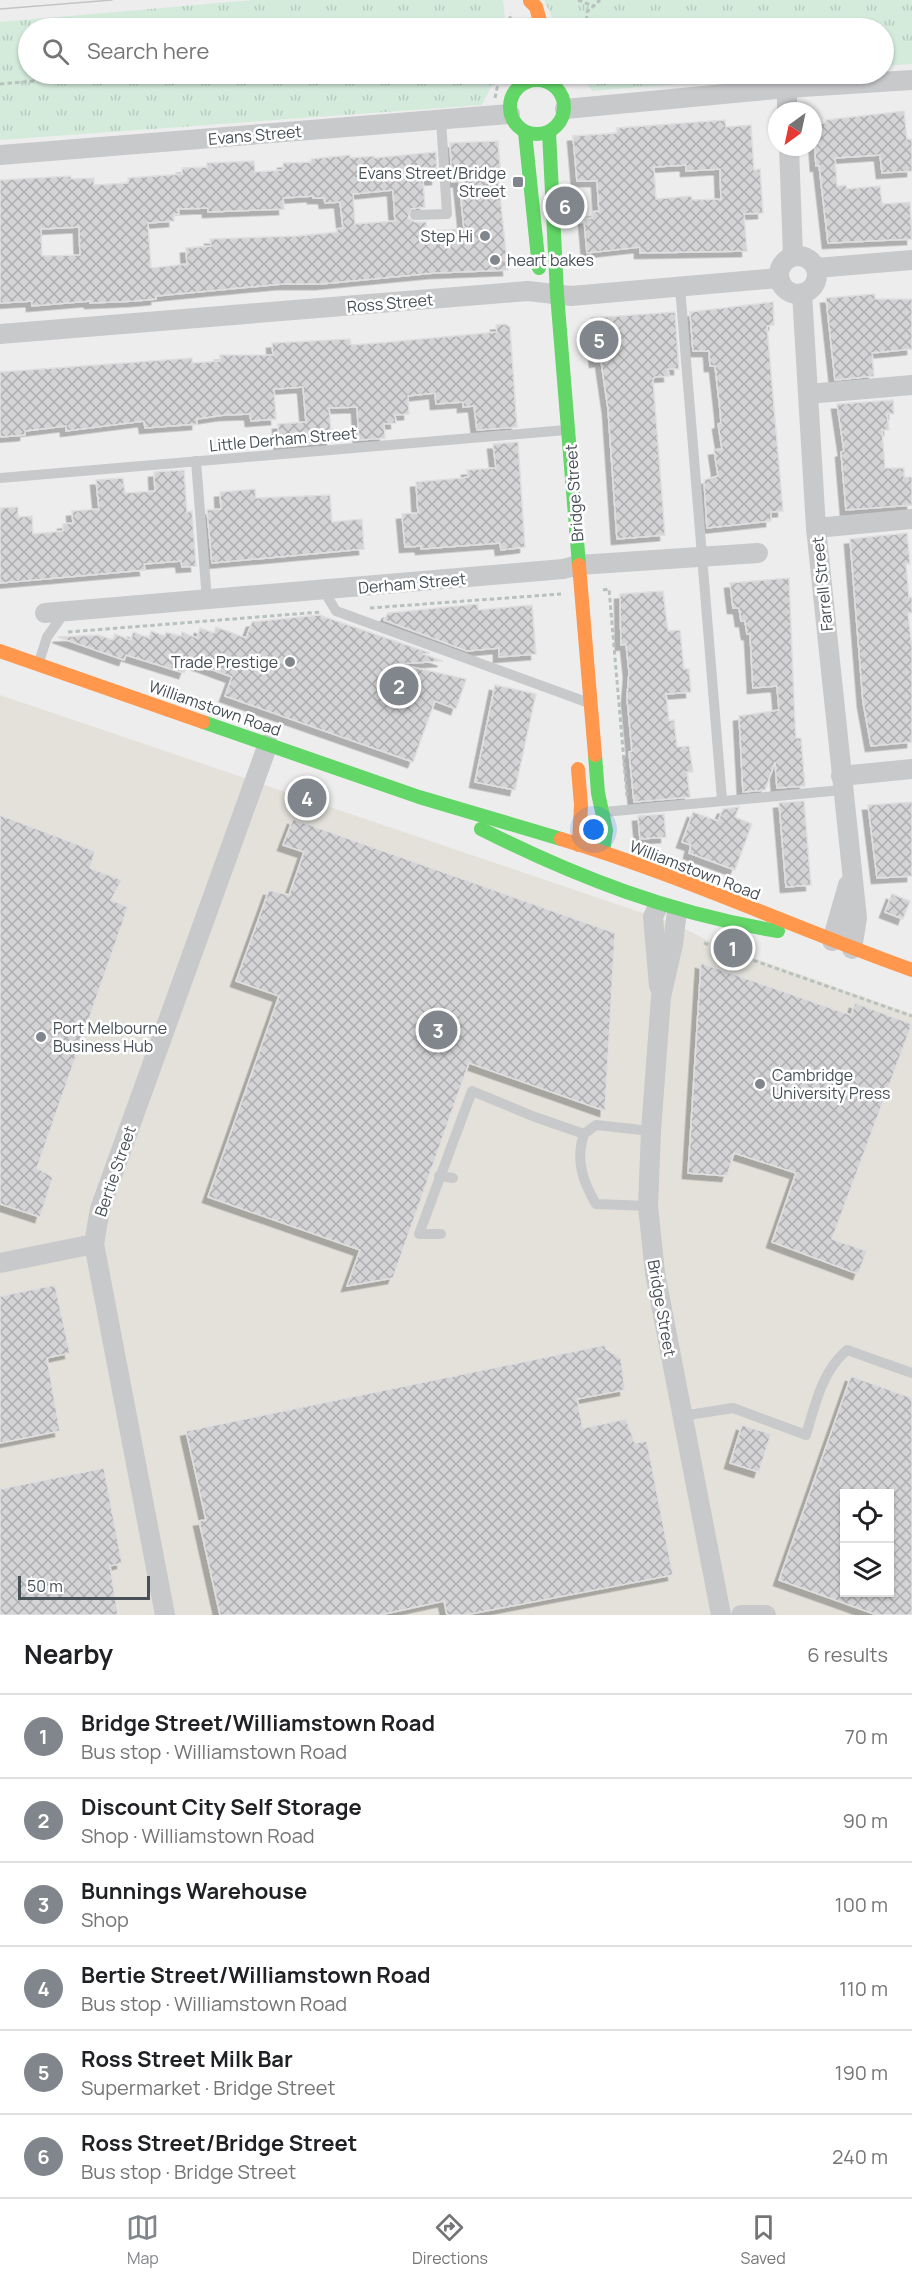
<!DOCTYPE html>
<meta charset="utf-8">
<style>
:root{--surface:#fff;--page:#f6f6f6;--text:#202124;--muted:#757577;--line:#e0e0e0;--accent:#81868c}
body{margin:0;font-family:Manrope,sans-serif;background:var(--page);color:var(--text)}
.controls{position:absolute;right:18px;bottom:18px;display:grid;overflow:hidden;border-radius:0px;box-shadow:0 2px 4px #0004}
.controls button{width:54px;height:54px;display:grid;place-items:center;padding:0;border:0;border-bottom:2px solid var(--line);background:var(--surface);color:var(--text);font:30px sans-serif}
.compass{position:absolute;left:768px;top:102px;width:54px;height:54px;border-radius:50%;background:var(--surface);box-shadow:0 2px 4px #0004;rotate:213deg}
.scale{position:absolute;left:18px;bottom:15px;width:132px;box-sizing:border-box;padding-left:6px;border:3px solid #474f57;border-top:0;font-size:16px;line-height:21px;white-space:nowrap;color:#474f57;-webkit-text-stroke:4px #fff;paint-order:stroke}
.you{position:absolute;left:594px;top:830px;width:21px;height:21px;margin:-15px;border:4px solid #fff;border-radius:50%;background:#1a73e8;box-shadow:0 0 0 9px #1a73e833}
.badge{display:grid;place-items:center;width:39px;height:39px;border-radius:50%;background:var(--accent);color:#fff;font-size:20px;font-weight:700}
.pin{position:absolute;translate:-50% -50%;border:3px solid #fff;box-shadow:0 2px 6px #0006}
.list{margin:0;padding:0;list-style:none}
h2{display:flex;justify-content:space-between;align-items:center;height:78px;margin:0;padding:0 24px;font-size:26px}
h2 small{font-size:20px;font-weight:400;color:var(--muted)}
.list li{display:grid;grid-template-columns:39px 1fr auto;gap:18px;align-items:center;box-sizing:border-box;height:84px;padding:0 24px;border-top:2px solid var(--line)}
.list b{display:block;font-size:22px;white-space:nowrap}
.list p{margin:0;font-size:20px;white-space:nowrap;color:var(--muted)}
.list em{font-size:20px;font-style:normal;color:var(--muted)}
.icon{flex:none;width:33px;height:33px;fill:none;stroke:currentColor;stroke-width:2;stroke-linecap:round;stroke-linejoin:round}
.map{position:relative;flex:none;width:912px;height:1615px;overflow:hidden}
.search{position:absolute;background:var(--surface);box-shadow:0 2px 4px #0004;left:18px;right:18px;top:18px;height:66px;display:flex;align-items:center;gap:15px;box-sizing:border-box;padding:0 21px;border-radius:33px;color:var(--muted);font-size:22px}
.sheet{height:582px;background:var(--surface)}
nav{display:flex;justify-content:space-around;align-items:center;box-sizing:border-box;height:84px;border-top:2px solid var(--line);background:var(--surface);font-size:16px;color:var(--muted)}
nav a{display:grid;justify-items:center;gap:3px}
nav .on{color:var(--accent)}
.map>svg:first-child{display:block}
.commercial{fill:#e3e1da;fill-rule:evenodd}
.park{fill:url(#park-tufts)}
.building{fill:url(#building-cross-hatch);stroke:#dfdfe0;stroke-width:1.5;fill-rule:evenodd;filter:url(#shadow)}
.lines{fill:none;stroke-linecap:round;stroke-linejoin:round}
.path{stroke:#b7c1bd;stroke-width:3;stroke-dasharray:4.5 3;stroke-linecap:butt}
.lane{stroke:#c8c9cb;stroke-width:10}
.street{stroke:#c8c9cb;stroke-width:20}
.fast{stroke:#63d668;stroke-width:14}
.slow{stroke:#ff974d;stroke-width:14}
.tram{stroke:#c3c4c5;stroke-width:1.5}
.poi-dot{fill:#81868c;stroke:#fff;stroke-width:2}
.labels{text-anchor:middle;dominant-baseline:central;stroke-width:5;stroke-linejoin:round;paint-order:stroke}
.street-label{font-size:16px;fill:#474f57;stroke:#fff}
.poi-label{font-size:16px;fill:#474f57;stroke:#fff;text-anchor:end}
</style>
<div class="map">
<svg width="912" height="1615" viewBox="0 0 912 1615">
<defs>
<pattern id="park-tufts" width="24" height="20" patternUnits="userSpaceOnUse" patternTransform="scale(1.5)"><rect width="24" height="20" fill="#d4ebdc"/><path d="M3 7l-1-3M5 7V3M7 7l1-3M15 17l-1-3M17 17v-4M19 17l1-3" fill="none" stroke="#b7cbbf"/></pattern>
<pattern id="building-cross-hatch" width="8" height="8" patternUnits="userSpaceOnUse" patternTransform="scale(1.5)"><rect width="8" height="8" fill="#d4d4d6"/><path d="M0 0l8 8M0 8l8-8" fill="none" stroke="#aeaeb0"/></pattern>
<filter id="shadow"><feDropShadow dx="-5.5" dy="5.5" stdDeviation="0" flood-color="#0004"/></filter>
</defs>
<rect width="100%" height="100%" fill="#eeeded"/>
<!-- commercial -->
<path class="commercial" d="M0 695 675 924 717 945 912 1014V1615H0ZM844 1494H890V1592H844Z"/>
<!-- park -->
<g class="park">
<path d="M253 0H503L506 28H28V74H506L491 87 482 105 0 140V22Z"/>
<path d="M544 0H912V64L884 66V28H557Z"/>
<path d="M579 74H797L592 91Z"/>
</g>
<!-- building -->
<g class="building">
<path d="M904 111 907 139H912V171L882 173 880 155 835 158 837 186 846 185 847 189 880 186 882 204 910 202 912 239 828 243 819 165 816 166 813 124 826 123V120Z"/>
<path d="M725 120 726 127 751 125 754 170 760 169 763 213 744 214 747 251 640 253V247L587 253 584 219 592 218V212L599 211 597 181H577L573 136 617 133V128ZM686 165V171L720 169 721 199 692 200 691 196 656 199 654 167Z"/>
<path d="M498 141 501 177H498L508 270 434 273 321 284H282L156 296V299L135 301 90 303V301L32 306V301L0 303V180L71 176V179L94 178V185L128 183V178L182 174V168L207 167V163L254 161 255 172 283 170V163L311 162V159L350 155V158L374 156V158L436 152 437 179 423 180 425 207 411 209 408 218 415 222H426L427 231 464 229 459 181 452 182 450 143ZM393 190 395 221 355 224 353 194ZM313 196V198H324L325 203 340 202 343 228 337 229V232L298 236 210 239 211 246 186 248 187 264 151 268 148 223 174 221V214H179L178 209 208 208V212L284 209 283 198ZM79 227 80 255 42 256 41 229Z"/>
<path d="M875 294V299H912V349L872 353 874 376 835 380 826 298Z"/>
<path d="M773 302 774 325 767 326 783 511 771 512V521L707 528 704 480 718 476 714 450 722 449 718 424 721 423 720 410 715 366H710L709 351H693L690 312Z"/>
<path d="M675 312 679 369H668L669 376 655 377 653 379 665 535 617 539 608 409 601 361 595 362 591 318Z"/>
<path d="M505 324 510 327 517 427 477 430 474 406 463 407V402L436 404 435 393 408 396 409 414 395 415 396 423 384 424 385 438 359 440 357 407 329 408 332 442 280 447 278 424 306 422 303 387 274 389 276 419 251 421 250 414 224 415 197 419V424L145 428 144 421 66 431V426L25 431V435L0 437V372L179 359 192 358V363L220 361V355H273L272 343 350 339 351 345 378 343 497 332 496 325Z"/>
<path d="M893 400 894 414H887L889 430H882L885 468H904V477H912V505L846 510 841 452 844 451 837 404Z"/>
<path d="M518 442 525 547 501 550 500 543 421 549V546L405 547 402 514 418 513 416 482 462 478 468 477 467 470 496 468 493 444Z"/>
<path d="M184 470 187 512 192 511 196 566 182 567 181 561 144 564 145 570 0 583V508L18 507V517L32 516 33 534 63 531V524L73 523 72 511 99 509 96 480 123 478 125 493 155 491 154 472Z"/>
<path d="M255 489 256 498 330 495 332 522 362 519 364 549 212 563 207 510 221 509 220 492Z"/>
<path d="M907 533 910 564H906L909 598 912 597V613H908L912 649V742L871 746 863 702 850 539Z"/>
<path d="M789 578 795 723 796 738H801L805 786 777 788 775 762 765 790 743 792 739 716 779 710 777 686 753 688 750 634H747L745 621H741L739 608H733L730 583Z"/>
<path d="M663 591 668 631 680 630 684 669H689L691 692 666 694 669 721 674 720 677 747 689 746 693 772H687L690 797 634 802 629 752 632 751 627 698 629 672 626 644 621 645 620 594Z"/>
<path d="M478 604V610L532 605 536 654 499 657V648L467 651 384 620 388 613Z"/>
<path d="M319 615 430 653 423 654 443 661 398 664 466 679 456 709 435 701 413 762 225 696 232 677 202 666 188 662 184 673 126 655 124 660 58 637 99 635 113 640 115 634 131 640 133 632 149 638 151 631 165 636 166 632 181 636 182 632 197 638 200 628 214 633 216 627 246 638 252 622Z"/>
<path d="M495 685 536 694 515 790 475 782Z"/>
<path d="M804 801 811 885 786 887 779 803Z"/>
<path d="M912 802V876L877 878 868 805Z"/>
<path d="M739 807 735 817 752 824 735 870 689 853 691 845 682 842 693 812 718 821 723 809Z"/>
<path d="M664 814 666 837 640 839 638 816Z"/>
<path d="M0 815 95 851 90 868 122 880 111 900 128 907 37 1168 53 1177 40 1217 0 1204Z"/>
<path d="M293 819 615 933 605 1111 469 1063 393 1278 347 1286 360 1250 208 1197 279 996 236 981 269 890 289 895 304 852 283 845Z"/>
<path d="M892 894 910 901 903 919 885 912Z"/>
<path d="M701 963 851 1015 855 1003 912 1024 832 1239 867 1251 858 1274 772 1242 796 1173 734 1153 727 1176 688 1173Z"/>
<path d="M55 1285 70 1353 47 1358 60 1431 0 1443V1296Z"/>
<path d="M605 1345 606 1349 621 1359 625 1390 577 1399 583 1428 626 1419 635 1443 647 1441 673 1575 465 1615H447L444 1601 380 1615H220L199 1521 206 1520 186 1431Z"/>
<path d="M851 1376 912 1398V1615H877L779 1580ZM844 1494H890V1593H844Z"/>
<path d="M742 1425 771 1434 759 1472 730 1463Z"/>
<path d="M104 1468 122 1563 110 1566 118 1615H0V1489Z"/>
</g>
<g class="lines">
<!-- path -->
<g class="path">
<path d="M578 0 593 6"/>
<path d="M508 28 511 13"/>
<path d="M586 28 587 12 600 0"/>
<path d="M0 84 118 74"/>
<path d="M495 98 500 74"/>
<path d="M603 590 609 589 627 796"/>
<path d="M370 608 561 594"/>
<path d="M68 632 321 612"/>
<path d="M704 943 912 1016"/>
</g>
<!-- lane -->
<g class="lane">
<path d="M415 215 447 214 441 120"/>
<path d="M680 287 722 800"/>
<path d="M196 461 207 600"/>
<path d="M0 478 566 430"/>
<path d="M324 591 336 611 589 703"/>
<path d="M39 662 47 637 65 612"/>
<path d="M604 812 842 790"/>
<path d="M439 1176 453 1178"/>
<path d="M648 1206 596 1204C583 1182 575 1160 584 1134L596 1125 651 1131"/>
<path d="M441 1234H419L472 1091 535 1117 584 1134"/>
<path d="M682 1416 733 1408 806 1435C815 1405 822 1371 847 1350L912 1373"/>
</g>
<!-- street -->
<g class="street">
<path d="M787 88V111"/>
<path d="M565 109 787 88 912 80"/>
<path d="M789 147 793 256"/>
<path d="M0 155 510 114"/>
<circle cx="798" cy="275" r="19"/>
<path d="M816 268 912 260"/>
<path d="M802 293 816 528 857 918 852 949"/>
<path d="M0 334 528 291 571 296 779 278"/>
<path d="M808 394 912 385"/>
<path d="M816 528 912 519"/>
<path d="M45 613 563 569 579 565 758 553"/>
<path d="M841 776 912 769"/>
<path d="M658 906 653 917 659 986"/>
<path d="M677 911 673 944 661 997 651 1131 648 1206 655 1273 721 1615"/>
<path d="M832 941 848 885"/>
<path d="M0 1263 94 1244"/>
<path d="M165 1615 94 1244 100 1209 268 744"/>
<path d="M741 1615H766"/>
</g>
<!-- fast -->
<g class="fast">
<circle cx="537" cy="107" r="27"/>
<path d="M525 132 539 268"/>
<path d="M549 132 557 294 579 565"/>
<path d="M203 722 419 797 561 839"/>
<path d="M595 755 598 793 606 830 603 852"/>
<path d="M481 829C576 877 672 914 778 931"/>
</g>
<!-- slow -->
<g class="slow">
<path d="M530 1 536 7 542 28"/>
<path d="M579 565 595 755"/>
<path d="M0 651 203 722"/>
<path d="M578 769 581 805 579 845"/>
<path d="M561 839C681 875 794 928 912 970"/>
</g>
<!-- tram -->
<path class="tram" d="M0 9 112 0"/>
</g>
<!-- markers -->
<g class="poi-dot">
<rect x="512" y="176" width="12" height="12" rx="3"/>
<circle cx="485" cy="236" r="6"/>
<circle cx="495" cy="260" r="6"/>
<circle cx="290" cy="662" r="6"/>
<circle cx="41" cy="1037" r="6"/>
<circle cx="760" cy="1084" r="6"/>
</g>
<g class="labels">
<!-- street labels -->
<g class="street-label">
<text transform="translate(255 135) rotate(-5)">Evans Street</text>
<text transform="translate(390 303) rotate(-5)">Ross Street</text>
<text transform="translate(283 439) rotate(-5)">Little Derham Street</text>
<text transform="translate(574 493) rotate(-94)">Bridge Street</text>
<text transform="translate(412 583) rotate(-5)">Derham Street</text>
<text transform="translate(822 584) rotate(-96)">Farrell Street</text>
<text transform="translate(215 708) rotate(19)">Williamstown Road</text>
<text transform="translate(695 870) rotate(21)">Williamstown Road</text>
<text transform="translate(115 1171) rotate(-71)">Bertie Street</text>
<text transform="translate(662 1308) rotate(80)">Bridge Street</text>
</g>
<!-- poi labels -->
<g class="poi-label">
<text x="506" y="173">Evans Street/Bridge<tspan x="506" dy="18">Street</tspan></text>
<text x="473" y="236">Step Hi</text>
<text x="507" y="260" text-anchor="start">heart bakes</text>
<text x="278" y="662">Trade Prestige</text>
<text x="53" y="1028" text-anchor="start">Port Melbourne<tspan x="53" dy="18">Business Hub</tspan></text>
<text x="772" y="1075" text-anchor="start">Cambridge<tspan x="772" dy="18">University Press</tspan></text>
</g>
</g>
</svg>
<div class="controls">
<button><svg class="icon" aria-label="locate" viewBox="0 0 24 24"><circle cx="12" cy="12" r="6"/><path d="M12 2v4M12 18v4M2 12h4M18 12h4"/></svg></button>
<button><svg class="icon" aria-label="layers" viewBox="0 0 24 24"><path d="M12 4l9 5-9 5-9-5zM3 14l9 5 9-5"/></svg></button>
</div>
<svg class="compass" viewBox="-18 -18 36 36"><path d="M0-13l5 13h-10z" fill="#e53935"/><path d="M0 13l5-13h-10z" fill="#757577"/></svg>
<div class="scale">50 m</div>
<div class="you"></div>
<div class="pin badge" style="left:733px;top:948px">1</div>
<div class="pin badge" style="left:399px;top:686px">2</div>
<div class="pin badge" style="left:438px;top:1030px">3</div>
<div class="pin badge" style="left:307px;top:798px">4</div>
<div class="pin badge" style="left:599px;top:340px">5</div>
<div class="pin badge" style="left:565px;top:206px">6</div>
<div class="search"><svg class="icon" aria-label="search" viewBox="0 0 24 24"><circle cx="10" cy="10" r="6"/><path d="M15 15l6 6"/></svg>Search here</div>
</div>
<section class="sheet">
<h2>Nearby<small>6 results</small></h2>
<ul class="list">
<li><span class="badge">1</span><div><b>Bridge Street/Williamstown Road</b><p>Bus stop · Williamstown Road</p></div><em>70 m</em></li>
<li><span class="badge">2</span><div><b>Discount City Self Storage</b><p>Shop · Williamstown Road</p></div><em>90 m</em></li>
<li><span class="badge">3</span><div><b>Bunnings Warehouse</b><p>Shop</p></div><em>100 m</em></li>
<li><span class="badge">4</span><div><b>Bertie Street/Williamstown Road</b><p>Bus stop · Williamstown Road</p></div><em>110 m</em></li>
<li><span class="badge">5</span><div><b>Ross Street Milk Bar</b><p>Supermarket · Bridge Street</p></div><em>190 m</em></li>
<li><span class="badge">6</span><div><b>Ross Street/Bridge Street</b><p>Bus stop · Bridge Street</p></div><em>240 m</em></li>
</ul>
</section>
<nav>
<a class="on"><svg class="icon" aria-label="map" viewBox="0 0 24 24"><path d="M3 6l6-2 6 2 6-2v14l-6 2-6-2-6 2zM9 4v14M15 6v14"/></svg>Map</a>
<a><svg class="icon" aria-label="directions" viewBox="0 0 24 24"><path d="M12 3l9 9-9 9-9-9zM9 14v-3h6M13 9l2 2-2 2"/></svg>Directions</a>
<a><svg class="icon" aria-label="saved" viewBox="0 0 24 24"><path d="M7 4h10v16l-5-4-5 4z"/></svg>Saved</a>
</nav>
